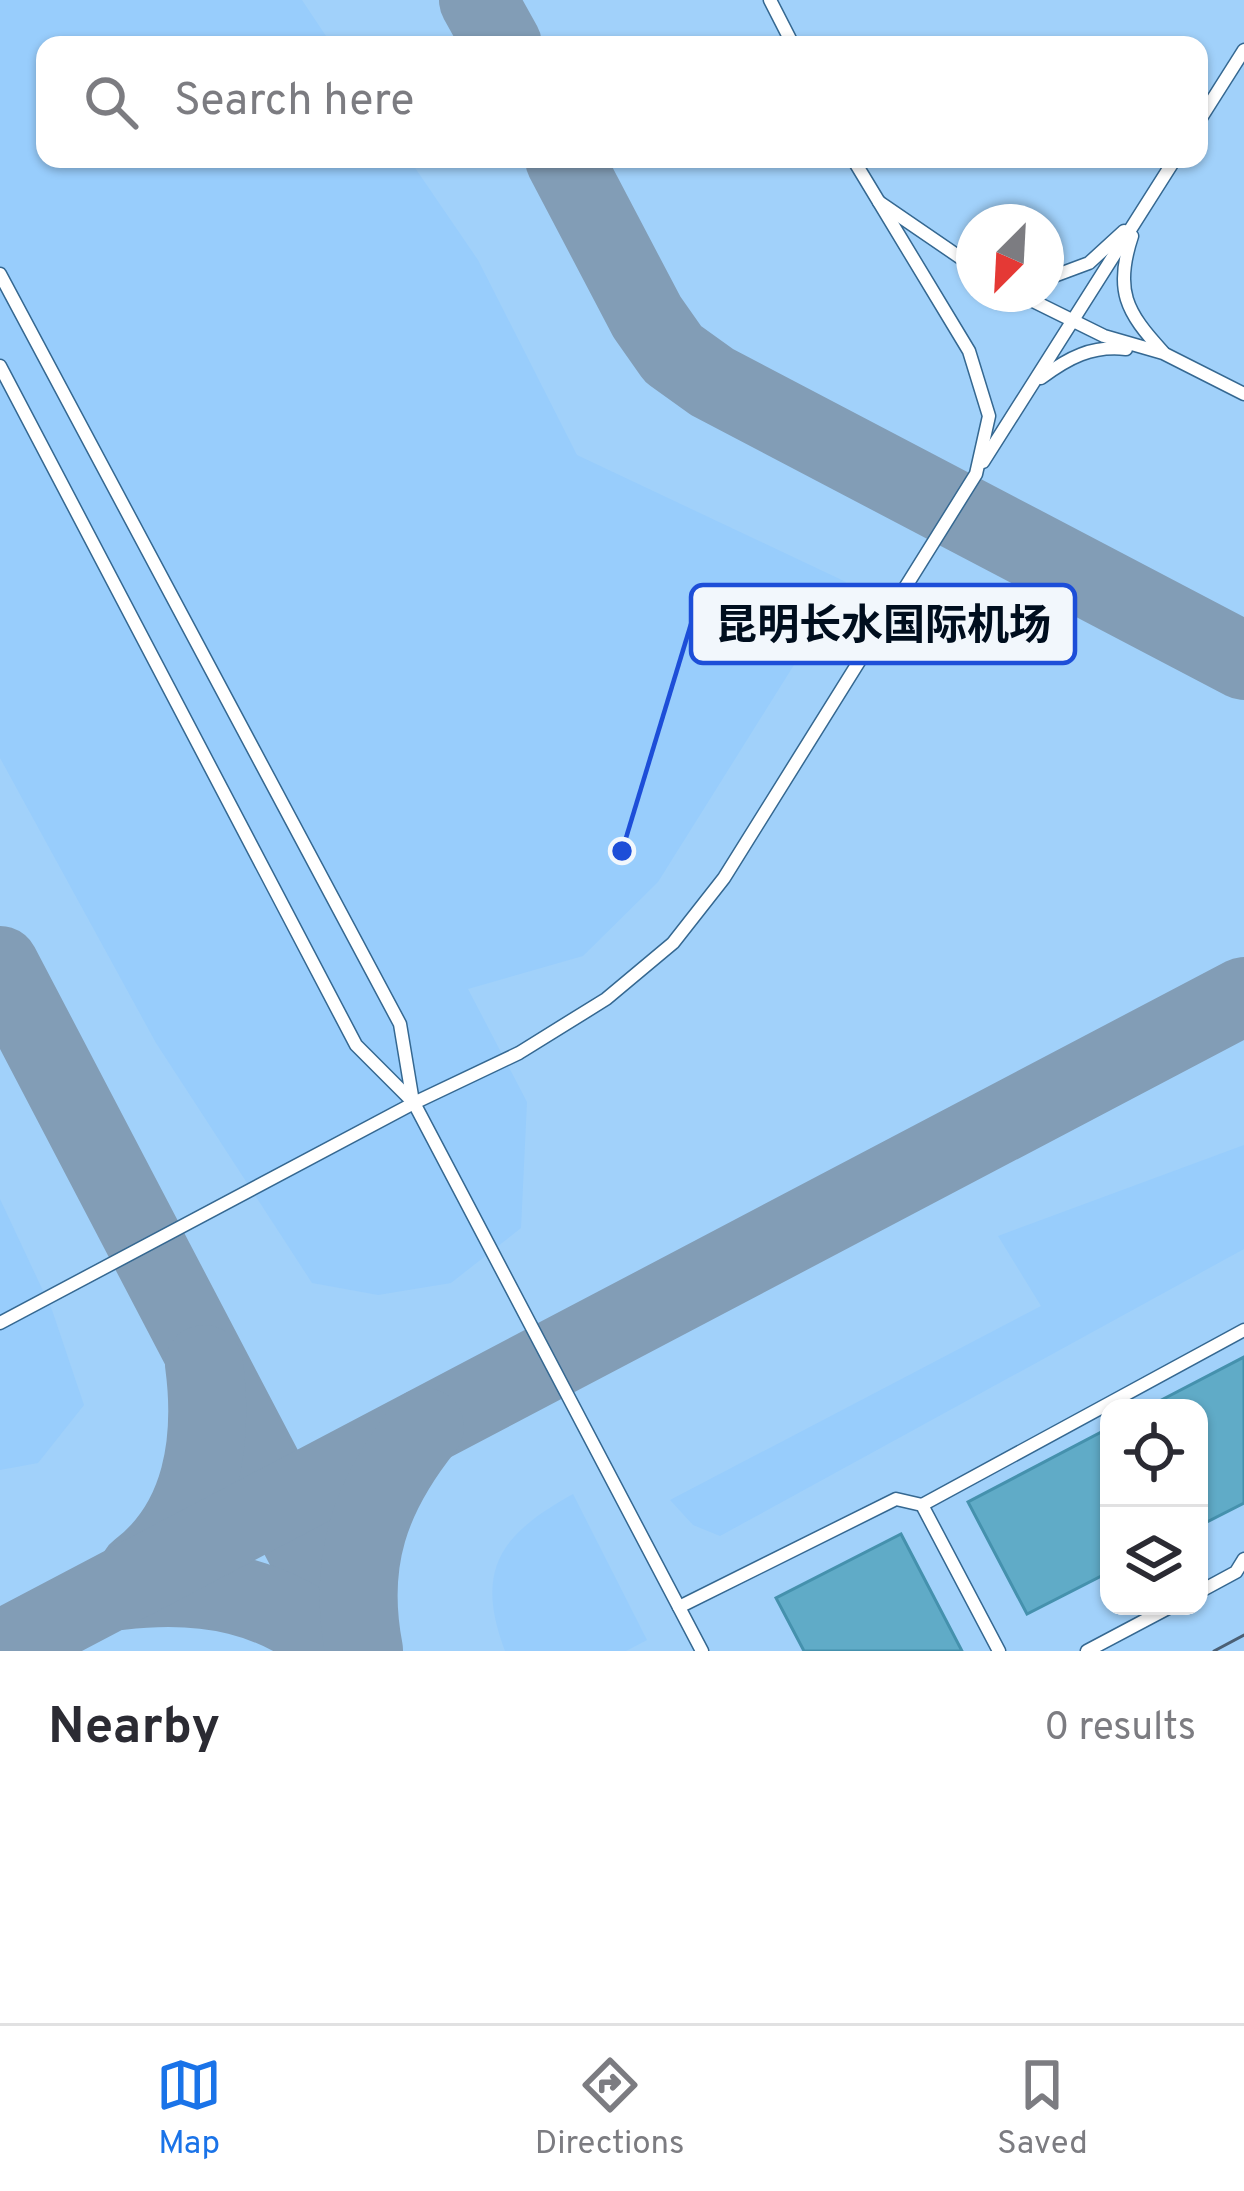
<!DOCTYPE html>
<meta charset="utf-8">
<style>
:root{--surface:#fff;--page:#f7f7f7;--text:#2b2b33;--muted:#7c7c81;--line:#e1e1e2;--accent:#1a73e8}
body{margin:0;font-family:Overpass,"Noto Sans SC",sans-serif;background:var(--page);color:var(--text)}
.controls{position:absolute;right:36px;bottom:36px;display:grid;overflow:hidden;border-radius:24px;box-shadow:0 3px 9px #0004}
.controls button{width:108px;height:108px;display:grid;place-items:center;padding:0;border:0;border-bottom:3px solid var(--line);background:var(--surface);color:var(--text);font:60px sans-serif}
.compass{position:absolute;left:956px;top:204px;width:108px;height:108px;border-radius:50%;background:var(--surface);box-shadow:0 3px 9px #0004;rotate:204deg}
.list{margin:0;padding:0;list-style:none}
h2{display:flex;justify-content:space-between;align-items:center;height:156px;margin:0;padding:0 48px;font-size:51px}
h2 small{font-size:39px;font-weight:400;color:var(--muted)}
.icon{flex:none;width:66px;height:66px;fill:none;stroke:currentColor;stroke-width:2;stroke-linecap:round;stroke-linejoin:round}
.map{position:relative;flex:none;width:1244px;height:1651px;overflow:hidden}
.search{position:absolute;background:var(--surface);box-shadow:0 3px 9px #0004;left:36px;right:36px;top:36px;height:132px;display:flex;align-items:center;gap:30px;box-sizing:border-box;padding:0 42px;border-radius:24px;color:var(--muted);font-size:45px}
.sheet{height:372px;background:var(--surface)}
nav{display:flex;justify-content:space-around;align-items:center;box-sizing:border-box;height:168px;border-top:3px solid var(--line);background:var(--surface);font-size:33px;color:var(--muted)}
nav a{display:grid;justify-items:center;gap:6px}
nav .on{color:var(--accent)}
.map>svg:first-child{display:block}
.built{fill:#a1d1fa;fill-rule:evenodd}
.green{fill:#98cdfc}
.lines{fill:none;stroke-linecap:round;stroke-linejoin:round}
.taxiway{stroke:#829db6;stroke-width:78}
.building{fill:#60abc7;stroke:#4591ad;stroke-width:3}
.service-casing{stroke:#356891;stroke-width:15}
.service{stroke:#fff;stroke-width:12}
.tram{stroke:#4b6075;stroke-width:3}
.leader{fill:none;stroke:#1d4ed8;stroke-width:4.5}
.callout-dot{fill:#1d4ed8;stroke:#f2f7fc;stroke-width:4.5}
.callout{fill:#f2f7fc;stroke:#1d4ed8;stroke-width:4.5}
.callout-label{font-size:42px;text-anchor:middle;font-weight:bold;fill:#000e1e}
</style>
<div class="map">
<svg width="1244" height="1651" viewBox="0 0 1244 1651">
<rect width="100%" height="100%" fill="#badaf6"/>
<!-- built -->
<path class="built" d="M0 0H1244V1651H0ZM45 45H1199V159H45ZM974 222H1046V294H974ZM1109 1408H1199V1606H1109Z"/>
<!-- green -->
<g class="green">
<path d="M0 0H302L332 45H45V159H409L478 260 577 455 846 582 658 882 583 956 468 989 527 1102 521 1228 451 1283 378 1295 312 1283 156 1043 0 758Z"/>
<path d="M1244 1145V1249L720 1536 693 1525 670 1500 1041 1306 998 1236Z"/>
<path d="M0 1199 52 1310 84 1405 38 1463 0 1470Z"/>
<path d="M573 1494 647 1640 626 1651H505C474 1569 501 1534 573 1494Z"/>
</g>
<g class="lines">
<!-- taxiway -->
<g class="taxiway">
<path d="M478 0 503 45"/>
<path d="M564 159 647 317 673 354 712 382 1244 661"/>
<path d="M0 965 359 1651"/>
<path d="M138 1571C203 1522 214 1440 204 1364"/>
<path d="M120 1591C204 1581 276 1594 341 1651"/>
<path d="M0 1650 1244 996"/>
<path d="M364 1650C347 1561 370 1496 425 1427"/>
</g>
</g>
<!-- building -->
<g class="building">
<path d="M1244 1357V1503L1199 1526V1408H1146Z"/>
<path d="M1109 1428V1572L1027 1614 968 1502Z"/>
<path d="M901 1534 962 1651H804L776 1598Z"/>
</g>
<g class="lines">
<defs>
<g id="service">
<path d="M770 0 793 45"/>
<path d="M1199 121 1244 50"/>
<path d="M879 202 974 267"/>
<path d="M1132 236C1114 290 1126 312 1163 352"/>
<path d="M0 274 400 1024 413 1102"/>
<path d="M1046 279 1089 263 1124 231"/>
<path d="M1019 294 1104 336 1163 353 1244 394"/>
<path d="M0 366 356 1045 414 1103 702 1651"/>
<path d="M1041 378C1068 358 1092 345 1126 349"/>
<path d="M983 462 1175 159"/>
<path d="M0 1323 414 1103 519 1053 606 999 673 943 724 878 976 474 989 416 969 351 853 159"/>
<path d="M922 1505 1244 1330"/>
<path d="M1199 1592 1236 1572 1244 1559"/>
<path d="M679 1607 896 1499 922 1505 999 1651"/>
<path d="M1087 1651 1172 1606"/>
</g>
</defs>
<!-- service casing -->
<use href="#service" class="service-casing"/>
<!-- service -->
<use href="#service" class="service"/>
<!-- tram -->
<path class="tram" d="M1214 1651 1244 1635"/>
</g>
<!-- callouts -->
<path class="leader" d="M622 851L691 624"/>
<circle class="callout-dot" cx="622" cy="851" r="12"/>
<rect class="callout" x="691" y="585" width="384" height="78" rx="12"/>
<g class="callout-label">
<text x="883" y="639">昆明长水国际机场</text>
</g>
</svg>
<div class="controls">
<button><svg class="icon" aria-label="locate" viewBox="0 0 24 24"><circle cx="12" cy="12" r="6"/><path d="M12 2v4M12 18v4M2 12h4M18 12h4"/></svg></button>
<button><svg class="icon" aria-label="layers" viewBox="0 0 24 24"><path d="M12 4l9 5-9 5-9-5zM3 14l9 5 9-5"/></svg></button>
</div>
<svg class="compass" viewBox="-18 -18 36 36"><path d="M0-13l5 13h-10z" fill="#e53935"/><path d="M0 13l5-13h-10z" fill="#7c7c81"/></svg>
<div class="search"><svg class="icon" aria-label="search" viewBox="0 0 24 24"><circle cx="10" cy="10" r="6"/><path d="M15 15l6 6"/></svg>Search here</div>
</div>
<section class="sheet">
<h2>Nearby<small>0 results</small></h2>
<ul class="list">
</ul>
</section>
<nav>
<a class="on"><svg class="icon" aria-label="map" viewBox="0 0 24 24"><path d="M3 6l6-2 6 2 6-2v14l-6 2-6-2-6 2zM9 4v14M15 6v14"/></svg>Map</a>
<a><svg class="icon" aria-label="directions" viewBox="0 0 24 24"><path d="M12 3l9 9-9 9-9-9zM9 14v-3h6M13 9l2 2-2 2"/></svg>Directions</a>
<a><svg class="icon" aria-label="saved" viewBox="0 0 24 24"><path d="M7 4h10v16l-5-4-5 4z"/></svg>Saved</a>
</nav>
